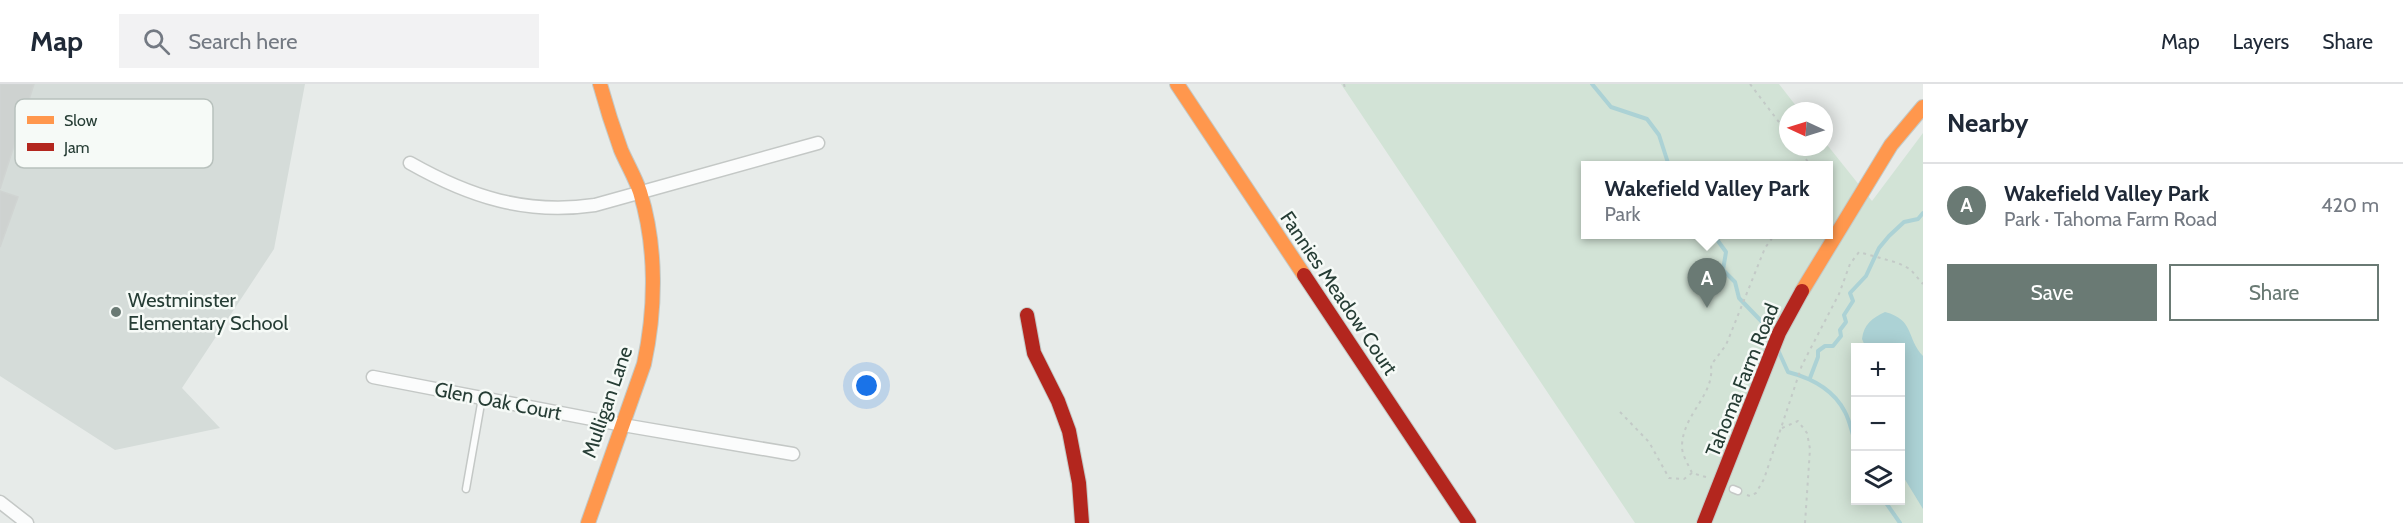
<!DOCTYPE html>
<meta charset="utf-8">
<style>
:root{--surface:#fff;--page:#f2f2f3;--text:#1f2937;--muted:#747a83;--line:#e0e1e3;--accent:#6a7a74}
body{margin:0;font-family:Cabin,sans-serif;background:var(--page);color:var(--text)}
.controls{position:absolute;right:18px;bottom:18px;display:grid;overflow:hidden;border-radius:0px;box-shadow:0 3px 15px #0003}
.controls button{width:54px;height:54px;display:grid;place-items:center;padding:0;border:0;border-bottom:2px solid var(--line);background:var(--surface);color:var(--text);font:30px sans-serif}
.compass{position:absolute;left:1779px;top:18px;width:54px;height:54px;border-radius:50%;background:var(--surface);box-shadow:0 3px 15px #0003;rotate:274deg}
.you{position:absolute;left:867px;top:302px;width:21px;height:21px;margin:-15px;border:4px solid #fff;border-radius:50%;background:#1a73e8;box-shadow:0 0 0 9px #1a73e833}
.badge{display:grid;place-items:center;width:39px;height:39px;border-radius:50%;background:var(--accent);color:#fff;font-size:20px;font-weight:700}
.pin{position:absolute;translate:-50% -50px;filter:drop-shadow(0 2px 3px #0008)}
.pin::after{content:'';position:absolute;top:32px;width:21px;height:18px;background:inherit;clip-path:polygon(0 0,100% 0,50% 100%)}
.popup{position:absolute;left:1581px;top:77px;width:252px;height:78px;box-sizing:border-box;display:grid;place-content:center;border-radius:0px;background:var(--surface);filter:drop-shadow(0 2px 4px #0005);font-size:20px;white-space:nowrap;color:var(--muted)}
.popup b{font-size:22px;color:var(--text)}
.popup::after{content:'';position:absolute;left:50%;top:100%;margin-left:-12px;border:12px solid transparent;border-top-color:var(--surface)}
.list{margin:0;padding:0;list-style:none}
h2{display:flex;justify-content:space-between;align-items:center;height:78px;margin:0;padding:0 24px;font-size:26px}
h2 small{font-size:20px;font-weight:400;color:var(--muted)}
.list li{display:grid;grid-template-columns:39px 1fr auto;gap:18px;align-items:center;box-sizing:border-box;height:84px;padding:0 24px;border-top:2px solid var(--line)}
.list b{display:block;font-size:22px;white-space:nowrap}
.list p{margin:0;font-size:20px;white-space:nowrap;color:var(--muted)}
.list em{font-size:20px;font-style:normal;color:var(--muted)}
.actions{display:flex;gap:12px;padding:18px 24px}
.actions a{flex:1;padding:14px 0;border:2px solid var(--accent);border-radius:0px;text-align:center;font-size:21px;color:var(--accent)}
.actions .main{background:var(--accent);color:#fff}
.icon{flex:none;width:33px;height:33px;fill:none;stroke:currentColor;stroke-width:2;stroke-linecap:round;stroke-linejoin:round}
.map{position:relative;flex:none;width:1923px;height:439px;overflow:hidden}
header{display:flex;align-items:center;gap:36px;box-sizing:border-box;height:84px;padding:0 30px;background:var(--surface);border-bottom:2px solid var(--line)}
header strong{font-size:28px}
nav{display:flex;gap:33px;margin-inline-start:auto;font-size:21px}
.search{width:420px;height:54px;background:var(--page);display:flex;align-items:center;gap:15px;box-sizing:border-box;padding:0 21px;border-radius:0px;color:var(--muted);font-size:22px}
main{display:flex}
aside{flex:1;background:var(--surface)}
.map>svg:first-child{display:block}
.built{fill:#d5dcd9}
.green{fill:#d2e3d6;fill-rule:evenodd}
.water{fill:#acd2d5}
.lines{fill:none;stroke-linecap:round;stroke-linejoin:round}
.stream{stroke:#acd2d5;stroke-width:4}
.building{fill:#ced2d0;stroke:#d0d4d2;stroke-width:1.5}
.lane-casing{stroke:#c4c8c6;stroke-width:9}
.street-casing{stroke:#c4c8c6;stroke-width:15}
.slow-casing{stroke:#c3c9c6;stroke-width:16}
.jam-casing{stroke:#c3c9c6;stroke-width:16}
.path{stroke:#c3cac7;stroke-width:2;stroke-dasharray:3 4.5;stroke-linecap:butt}
.lane{stroke:#fbfcfc;stroke-width:6}
.street{stroke:#fbfcfc;stroke-width:12}
.slow{stroke:#ff974d;stroke-width:14}
.jam{stroke:#b3261e;stroke-width:14}
.poi-dot{fill:#6a7a74;stroke:#f6faf7;stroke-width:2}
.labels{text-anchor:middle;dominant-baseline:central;stroke-width:5;stroke-linejoin:round;paint-order:stroke}
.street-label{font-size:20px;fill:#263d35;stroke:#f6faf7}
.poi-label{font-size:20px;fill:#263d35;stroke:#f6faf7;text-anchor:start}
.key{fill:#f6faf7;stroke:#b8c1bd;stroke-width:1.5}
.key-label{font-size:16px;fill:#263d35}
</style>
<header>
<strong>Map</strong>
<div class="search"><svg class="icon" aria-label="search" viewBox="0 0 24 24"><circle cx="10" cy="10" r="6"/><path d="M15 15l6 6"/></svg>Search here</div>
<nav><a>Map</a><a>Layers</a><a>Share</a></nav>
</header>
<main>
<div class="map">
<svg width="1923" height="439" viewBox="0 0 1923 439">
<rect width="100%" height="100%" fill="#e7ebe9"/>
<!-- built -->
<path class="built" d="M0 0H305L274 165 182 304 220 344 115 366 0 292Z"/>
<!-- green -->
<path class="green" d="M1341 0H1779L1800 27H1788V63H1824V57L1872 117 1923 49V439H1635ZM1586 82H1828V150H1586ZM1856 264H1900V416H1856Z"/>
<!-- water -->
<path class="water" d="M1885 228C1915 236 1906 254 1923 272V425L1901 389 1900 264 1865 262 1862 255C1864 240 1872 234 1885 228Z"/>
<g class="lines">
<!-- stream -->
<g class="stream">
<path d="M1592 0 1611 23 1647 35 1659 51 1669 82"/>
<path d="M1713 150 1726 168 1723 186 1735 198 1739 214 1764 240 1770 252"/>
<path d="M1778 266 1788 288C1811 294 1834 306 1845 328 1850 337 1852 350 1856 360"/>
<path d="M1810 294 1818 273V267L1825 262H1833L1841 252 1840 246 1846 238 1844 231 1853 217 1850 209 1866 192 1879 164 1889 152 1904 138 1918 135 1923 129"/>
<path d="M1884 416 1900 439"/>
</g>
</g>
<!-- building -->
<g class="building">
<path d="M0 0H34L0 105Z"/>
<path d="M0 107 18 113 0 163Z"/>
</g>
<g class="lines">
<defs>
<g id="lane">
<path d="M466 405 482 314"/>
<path d="M1733 405 1738 407"/>
</g>
<g id="street">
<path d="M410 79C470 113 526 131 595 121L818 59"/>
<path d="M373 293 623 341 793 370"/>
<path d="M0 418 27 439"/>
</g>
<g id="slow">
<path d="M1177 0 1304 191"/>
<path d="M1802 207 1891 61 1923 23"/>
<path d="M588 439 644 280C656 225 657 163 640 108 635 93 627 80 621 66 613 44 606 22 600 0"/>
</g>
<g id="jam">
<path d="M1304 191 1469 439"/>
<path d="M1027 231 1034 269 1058 317 1069 347 1079 399 1082 439"/>
<path d="M1704 439 1779 249 1802 207"/>
</g>
</defs>
<!-- lane casing -->
<use href="#lane" class="lane-casing"/>
<!-- street casing -->
<use href="#street" class="street-casing"/>
<!-- slow casing -->
<use href="#slow" class="slow-casing"/>
<!-- jam casing -->
<use href="#jam" class="jam-casing"/>
<!-- path -->
<g class="path">
<path d="M1344 0 1345 4"/>
<path d="M1750 0 1788 50"/>
<path d="M1797 63 1811 82"/>
<path d="M1620 328 1649 358 1669 394 1684 395 1692 389"/>
<path d="M1782 344 1798 337 1807 349 1810 365 1805 439"/>
<path d="M1706 393 1692 389C1689 382 1682 371 1682 363 1682 330 1715 312 1711 281L1726 261 1765 164 1775 150"/>
<path d="M1747 411 1750 412 1756 409 1764 395 1802 281 1839 210 1850 180 1859 168 1898 179 1910 185 1923 200"/>
</g>
<!-- lane -->
<use href="#lane" class="lane"/>
<!-- street -->
<use href="#street" class="street"/>
<!-- slow -->
<use href="#slow" class="slow"/>
<!-- jam -->
<use href="#jam" class="jam"/>
</g>
<!-- markers -->
<circle class="poi-dot" cx="116" cy="228" r="6"/>
<g class="labels">
<!-- street labels -->
<g class="street-label">
<text transform="translate(1339 209) rotate(56)">Fannies Meadow Court</text>
<text transform="translate(1742 296) rotate(-68)">Tahoma Farm Road</text>
<text transform="translate(498 317) rotate(11)">Glen Oak Court</text>
<text transform="translate(607 318) rotate(-71)">Mulligan Lane</text>
</g>
<!-- poi labels -->
<g class="poi-label">
<text x="128" y="216">Westminster<tspan x="128" dy="23">Elementary School</tspan></text>
</g>
</g>
<!-- legend -->
<rect x="15" y="15" width="198" height="69" rx="9" class="key"/>
<rect x="27" y="32" width="27" height="8" fill="#ff974d"/>
<rect x="27" y="59" width="27" height="8" fill="#b3261e"/>
<g class="key-label">
<text x="64" y="42">Slow</text>
<text x="64" y="69">Jam</text>
</g>
</svg>
<div class="controls">
<button>+</button>
<button>−</button>
<button><svg class="icon" aria-label="layers" viewBox="0 0 24 24"><path d="M12 4l9 5-9 5-9-5zM3 14l9 5 9-5"/></svg></button>
</div>
<svg class="compass" viewBox="-18 -18 36 36"><path d="M0-13l5 13h-10z" fill="#e53935"/><path d="M0 13l5-13h-10z" fill="#747a83"/></svg>
<div class="you"></div>
<div class="pin badge" style="left:1707px;top:224px">A</div>
<div class="popup"><b>Wakefield Valley Park</b>Park</div>
</div>
<aside>
<h2>Nearby<small></small></h2>
<ul class="list">
<li><span class="badge">A</span><div><b>Wakefield Valley Park</b><p>Park · Tahoma Farm Road</p></div><em>420 m</em></li>
</ul>
<div class="actions"><a class="main">Save</a><a>Share</a></div>
</aside>
</main>
